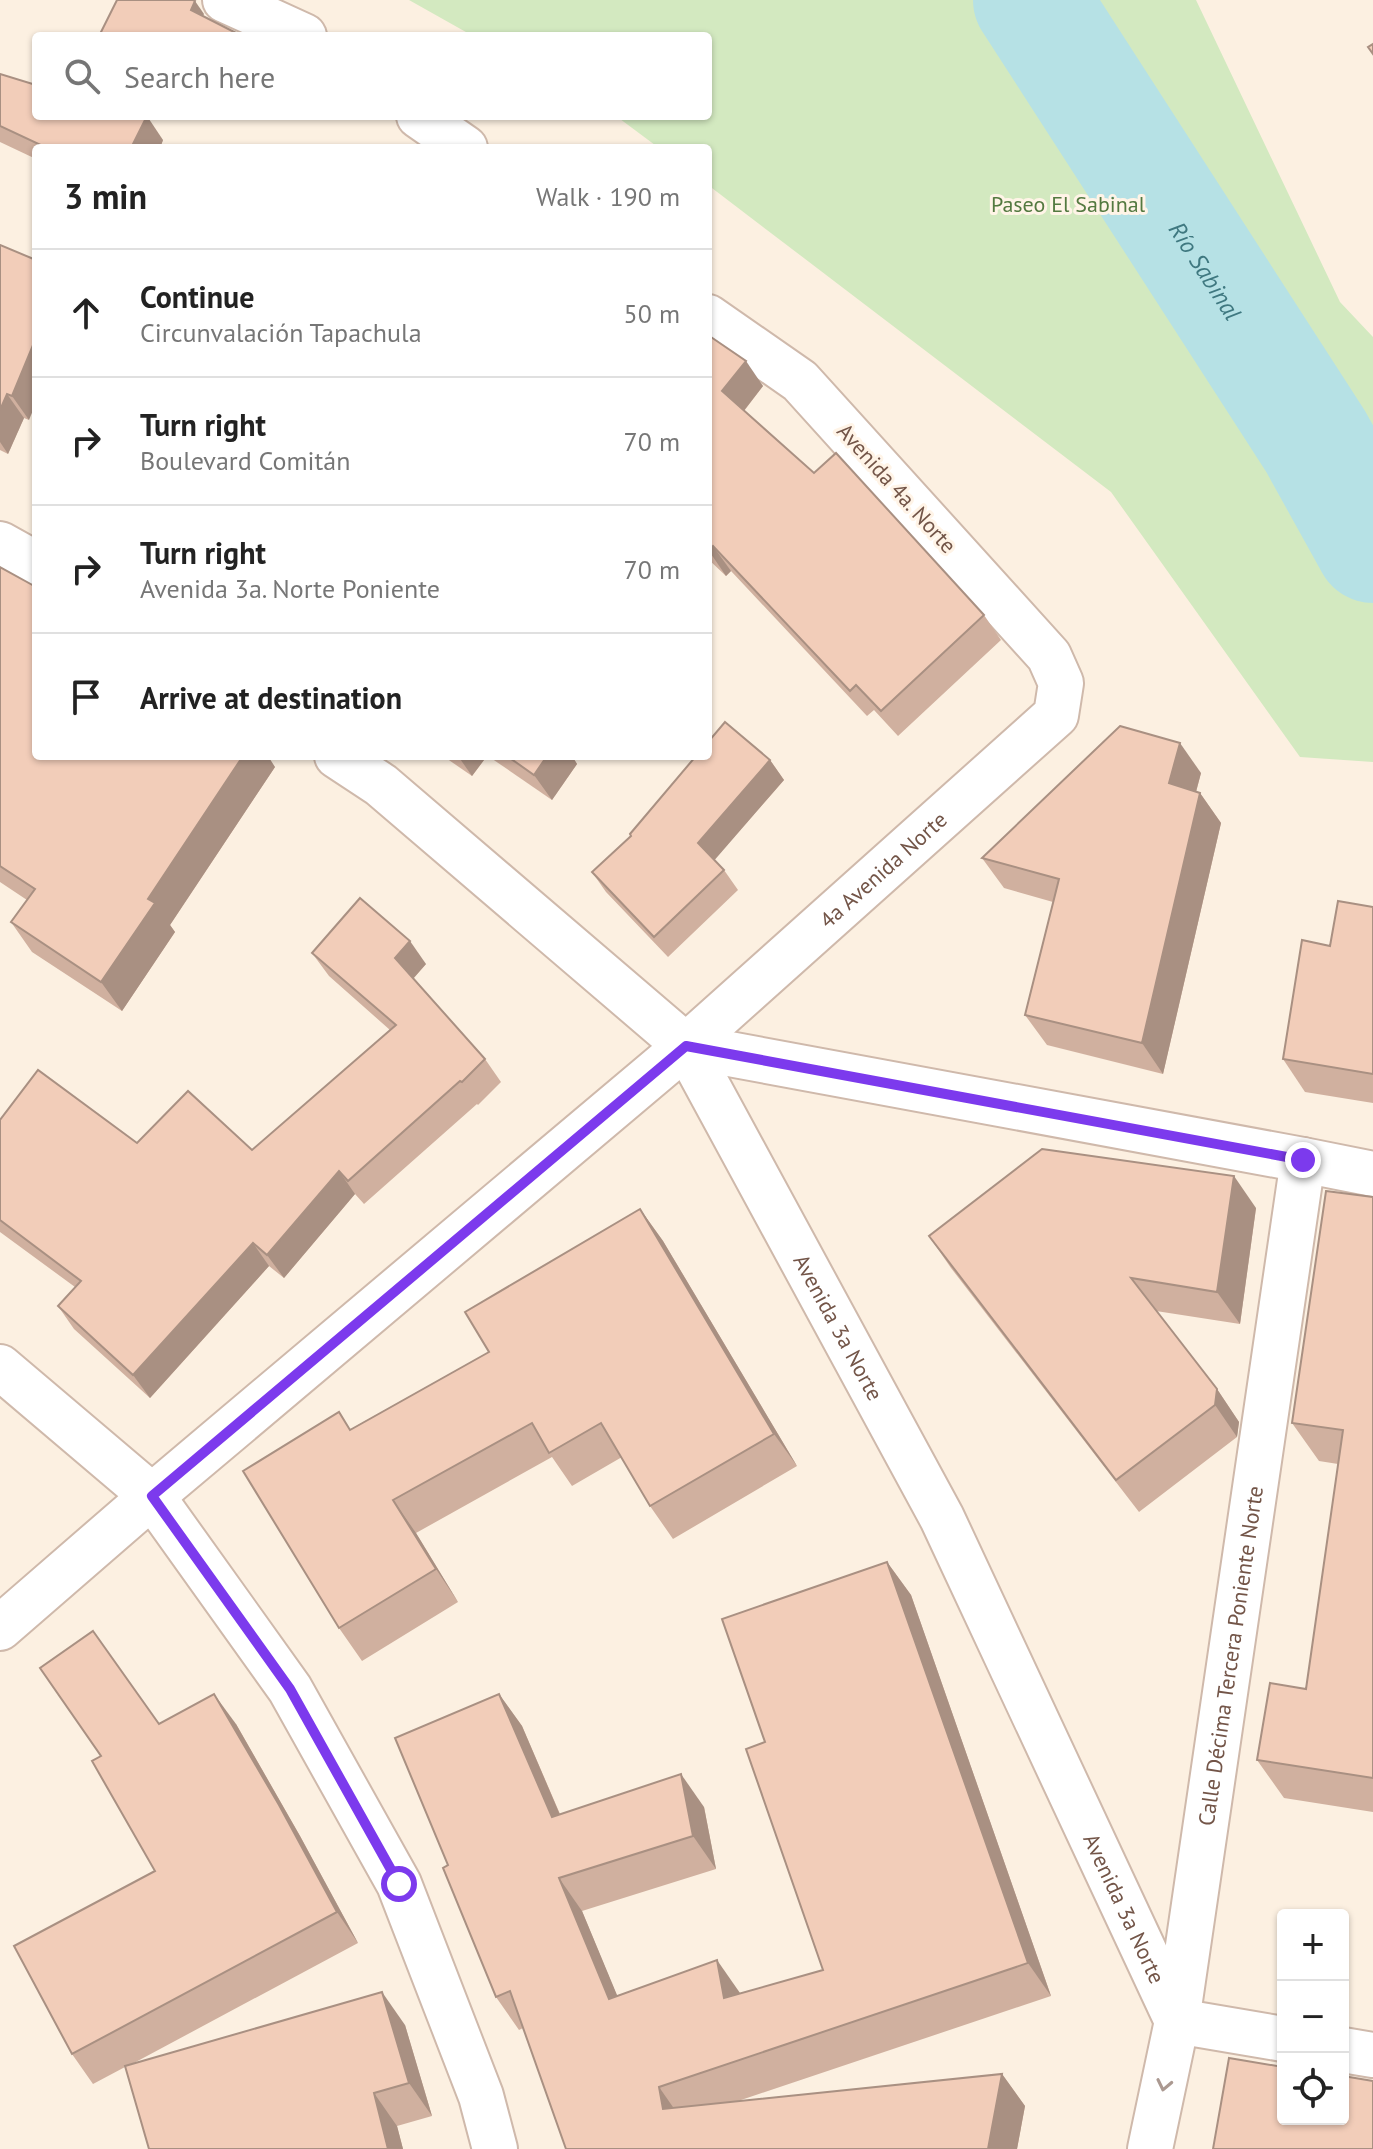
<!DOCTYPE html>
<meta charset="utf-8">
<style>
:root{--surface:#fff;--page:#f2f2f2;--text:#222;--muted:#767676;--line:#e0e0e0}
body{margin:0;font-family:"PT Sans",sans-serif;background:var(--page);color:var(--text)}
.controls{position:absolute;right:24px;bottom:24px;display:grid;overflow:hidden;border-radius:8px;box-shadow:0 2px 6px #0004}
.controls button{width:72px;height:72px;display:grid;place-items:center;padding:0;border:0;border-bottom:2px solid var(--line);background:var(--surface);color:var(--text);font:40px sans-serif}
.stop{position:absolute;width:24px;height:24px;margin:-18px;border:6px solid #7c3aed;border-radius:50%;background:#fff}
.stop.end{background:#7c3aed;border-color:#fff;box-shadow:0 2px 8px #0008}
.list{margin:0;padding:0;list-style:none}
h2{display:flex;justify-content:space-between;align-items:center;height:104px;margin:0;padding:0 32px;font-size:34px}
h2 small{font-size:26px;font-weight:400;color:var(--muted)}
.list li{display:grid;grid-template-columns:52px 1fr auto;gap:24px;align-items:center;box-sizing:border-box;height:128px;padding:0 32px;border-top:2px solid var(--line)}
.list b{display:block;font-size:30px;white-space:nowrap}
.list p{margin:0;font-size:26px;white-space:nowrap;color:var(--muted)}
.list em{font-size:26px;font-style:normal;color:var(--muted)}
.icon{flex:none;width:44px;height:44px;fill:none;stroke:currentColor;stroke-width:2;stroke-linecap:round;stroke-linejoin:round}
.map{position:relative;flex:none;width:1373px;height:2149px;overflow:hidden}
.search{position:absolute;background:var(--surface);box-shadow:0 2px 6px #0004;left:32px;top:32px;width:680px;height:88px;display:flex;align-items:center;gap:20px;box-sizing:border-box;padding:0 28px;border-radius:8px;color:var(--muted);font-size:30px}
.panel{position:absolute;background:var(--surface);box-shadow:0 2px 6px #0004;left:32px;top:144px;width:680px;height:616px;border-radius:8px}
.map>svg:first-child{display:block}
.green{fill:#d3e9c0}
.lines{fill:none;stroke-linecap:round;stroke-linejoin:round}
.river{stroke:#b6e1e5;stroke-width:116}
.minor-casing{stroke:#cfb9ab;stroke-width:48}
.minor{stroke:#fff;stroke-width:44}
.wall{fill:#d0b09f}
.shaded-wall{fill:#a99082}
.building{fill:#f2cdb9;stroke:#a99082;stroke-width:2}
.oneway{stroke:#ab9991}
.route{stroke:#7c3aed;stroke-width:10}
.labels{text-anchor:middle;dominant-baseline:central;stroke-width:6;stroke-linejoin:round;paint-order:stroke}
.park-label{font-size:22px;fill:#547940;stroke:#fff4e7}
.street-label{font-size:22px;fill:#735548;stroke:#fff4e7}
.water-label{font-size:24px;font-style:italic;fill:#3f7880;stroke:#fff4e7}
</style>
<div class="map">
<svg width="1373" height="2149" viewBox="0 0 1373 2149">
<rect width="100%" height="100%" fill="#fcf0e1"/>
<!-- green -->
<path class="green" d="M409 0H1196L1340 302 1373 337V762L1300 757 1111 492 708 185V148H659L616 116H708V36H473Z"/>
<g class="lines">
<!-- river -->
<path class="river" id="s1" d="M1031 0 1316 442 1373 545"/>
<defs>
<g id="minor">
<path d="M225 0 304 36"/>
<path d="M419 116 465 148"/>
<path d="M0 544 36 564"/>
<path id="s2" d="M337 756 381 785 686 1046 942 1518 1177 2021"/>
<path d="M686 1046 1303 1160 1373 1174"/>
<path d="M0 1367 152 1496 290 1689 399 1884 481 2096 495 2149"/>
<path id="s3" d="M0 1628 152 1496 686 1046 1056 715 1061 683 1049 656 800 381 708 317"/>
<path d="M1177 2021 1283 2039"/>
<path d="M1343 2050 1373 2055"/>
<path id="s4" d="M1150 2149 1177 2021 1303 1160"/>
</g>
</defs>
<!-- minor casing -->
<use href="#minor" class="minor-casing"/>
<!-- minor -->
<use href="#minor" class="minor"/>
</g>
<!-- wall -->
<g class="wall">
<path d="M0 74 163 140 160 148H36V159L0 142Z"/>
<path d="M0 245 29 420 24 418 8 454 0 450Z"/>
<path d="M708 335 763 386 744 411 814 473 984 615 1001 640 898 736 874 710 867 716 731 571 726 576 708 559Z"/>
<path d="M0 567 275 767 170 925 175 932 122 1011 32 952 11 922 27 900 0 882Z"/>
<path d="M443 756H487L472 776Z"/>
<path d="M488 756H572L577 764 552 800Z"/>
<path d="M770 760 784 780 714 860 724 870 738 890 668 957 606 892 592 872Z"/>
<path d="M1201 773 1196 792 1200 793 1221 823 1163 1074 1047 1045 1025 1015 1053 902 1004 888 982 858Z"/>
<path d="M1373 907V1103L1305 1092 1283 1059 1330 946Z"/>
<path d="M312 953 426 964 413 979 485 1059 501 1082 478 1105 477 1104 364 1204 355 1194 284 1278 269 1266 150 1398 74 1329 58 1306 75 1287 0 1232V1120L137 1143 252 1150 390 1030 329 976Z"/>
<path d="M1373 1197V1812L1284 1798 1257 1760 1306 1689 1338 1464 1319 1461 1292 1423Z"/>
<path d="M1256 1208 1240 1324 1156 1311 1217 1389 1239 1422 1237 1437 1139 1512 951 1268 929 1236Z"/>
<path d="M640 1209 663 1241 797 1466 673 1539 650 1506 622 1457 572 1486 552 1457 416 1533 458 1602 362 1661 339 1628 351 1429 489 1352Z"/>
<path d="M887 1562 911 1595 1051 1996 738 2101 1002 2074 1025 2106 1017 2149H566L523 2028 519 2030 496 1997 448 1865 499 1694 522 1726 560 1814 704 1807 716 1869 582 1911 617 1996 740 1994 823 1970 765 1742Z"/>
<path d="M159 1724H236L300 1836 358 1943 132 2064 405 2025 432 2116 397 2126 403 2149H149L125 2067 93 2084 72 2054 155 1871Z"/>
</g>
<!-- shaded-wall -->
<g class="shaded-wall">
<path d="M195 1 204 14 200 23 191 10Z"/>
<path d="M147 116 163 140 160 148H131Z"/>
<path d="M36 338V403L29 420 12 396Z"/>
<path d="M746 361 763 386 739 417 722 391Z"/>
<path d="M7 394 24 418 8 454 0 442V410Z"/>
<path d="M713 546 731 571 726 576 709 551Z"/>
<path d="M1180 743 1201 773 1190 814 1169 783Z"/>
<path d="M243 756H268L275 767 170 925 175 932 122 1011 101 982 148 899Z"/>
<path d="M458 756H487L472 776Z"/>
<path d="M547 756H572L577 764 552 800 534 775Z"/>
<path d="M770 760 784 780 712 863 698 843Z"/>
<path d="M1200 793 1221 823 1163 1074 1142 1043Z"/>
<path d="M410 941 426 964 411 981 395 958Z"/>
<path d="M339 1171 355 1194 284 1278 267 1255Z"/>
<path d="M1234 1176 1256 1208 1240 1324 1217 1292Z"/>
<path d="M640 1209 663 1241 797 1466 774 1434Z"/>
<path d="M253 1243 269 1266 150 1398 133 1375Z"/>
<path d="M1217 1389 1239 1422 1237 1437 1215 1405Z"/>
<path d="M393 1500 416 1533 458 1602 436 1569Z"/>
<path d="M887 1562 911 1595 1051 1996 1028 1963Z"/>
<path d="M214 1694 236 1724 300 1836 358 1943 337 1912Z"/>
<path d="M499 1694 522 1726 575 1850 552 1817Z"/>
<path d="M681 1774 704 1807 716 1869 693 1836Z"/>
<path d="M559 1878 582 1911 632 2031 609 1999Z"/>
<path d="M717 1960 740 1993 747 2031 724 1998Z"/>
<path d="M382 1992 405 2025 432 2116 409 2083Z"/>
<path d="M1002 2074 1025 2106 1017 2149H988Z"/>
<path d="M659 2087 682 2120 663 2109Z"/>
<path d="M374 2093 397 2126 403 2149H388Z"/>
</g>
<!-- building -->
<g class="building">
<path d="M117 0H193L195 1 191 10 242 36H99Z"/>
<path d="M1373 44V54L1368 47Z"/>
<path d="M0 74 36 85V116H147L131 148H47L0 126Z"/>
<path d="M0 245 36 260V338L12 396 7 394 0 410Z"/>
<path d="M708 335 746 361 722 391 814 473 836 453 984 615 881 711 856 685 850 691 713 546 709 551 708 550Z"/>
<path d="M0 567 36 587V756H243L148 899 155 903 101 982 11 922 35 889 0 866Z"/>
<path d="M725 722 770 760 698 843 724 870 654 937 592 872 631 836 630 834 696 756H708V742Z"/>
<path d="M1120 726 1180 743 1169 783 1200 793 1142 1043 1025 1015 1059 879 982 858Z"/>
<path d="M507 756H547L534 775Z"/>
<path d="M360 898 410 941 395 958 485 1059 462 1082 460 1081 348 1181 339 1171 267 1255 253 1243 133 1375 58 1306 81 1281 0 1220V1120L38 1070 137 1143 188 1091 252 1150 396 1025 312 953Z"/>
<path d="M1338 901 1373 907V1074L1283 1059 1302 940 1330 946Z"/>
<path d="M1042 1149 1234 1176 1217 1292 1131 1278 1217 1389 1215 1405 1116 1480 929 1236Z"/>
<path d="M1326 1191 1373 1197V1778L1257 1760 1270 1683 1306 1689 1343 1430 1292 1423Z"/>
<path d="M640 1209 774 1434 650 1506 601 1423 549 1453 532 1423 393 1500 436 1569 339 1628 243 1471 339 1412 350 1430 489 1352 465 1312Z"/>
<path d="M887 1562 1028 1963 659 2087 663 2109 1002 2074 988 2149H566L510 1991 496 1997 443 1868 448 1865 395 1738 499 1694 552 1817 681 1774 693 1836 559 1878 609 1999 717 1960 724 1998 823 1970 746 1749 765 1742 722 1619Z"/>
<path d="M93 1631 159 1724 214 1694 279 1805 337 1912 72 2054 14 1946 155 1871 92 1761 101 1756 40 1668Z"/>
<path d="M382 1992 409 2083 374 2093 388 2149H149L125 2066Z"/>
<path d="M1229 2058 1283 2067V2119H1343V2076L1373 2081V2149H1213Z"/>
</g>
<!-- one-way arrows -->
<defs><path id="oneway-chevron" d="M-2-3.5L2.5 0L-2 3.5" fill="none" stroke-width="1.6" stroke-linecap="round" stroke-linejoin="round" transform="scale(2)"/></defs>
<use class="oneway" href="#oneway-chevron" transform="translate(1164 2085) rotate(102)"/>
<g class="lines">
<!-- route -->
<path class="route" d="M399 1884 290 1689 152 1496 686 1046 1303 1160"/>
</g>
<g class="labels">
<!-- park labels -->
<g class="park-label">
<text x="1068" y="204">Paseo El Sabinal</text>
</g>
<!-- street labels -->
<g class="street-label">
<text transform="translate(897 488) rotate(48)">Avenida 4a. Norte</text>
<text stroke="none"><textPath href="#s3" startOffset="1164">4a Avenida Norte</textPath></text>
<text stroke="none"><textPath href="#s2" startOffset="774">Avenida 3a Norte</textPath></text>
<text stroke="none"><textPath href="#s4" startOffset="500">Calle Décima Tercera Poniente Norte</textPath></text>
<text stroke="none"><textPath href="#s2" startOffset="1422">Avenida 3a Norte</textPath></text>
</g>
<!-- water labels -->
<g class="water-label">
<text stroke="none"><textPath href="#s1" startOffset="322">Río Sabinal</textPath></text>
</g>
</g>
</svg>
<div class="controls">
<button>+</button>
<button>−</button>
<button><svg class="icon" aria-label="locate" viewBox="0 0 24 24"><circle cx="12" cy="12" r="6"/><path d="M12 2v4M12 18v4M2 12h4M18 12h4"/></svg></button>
</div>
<div class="stop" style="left:399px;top:1884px"></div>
<div class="stop end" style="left:1303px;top:1160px"></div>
<div class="search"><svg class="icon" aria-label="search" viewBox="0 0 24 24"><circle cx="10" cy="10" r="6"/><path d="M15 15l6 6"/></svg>Search here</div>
<section class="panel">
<h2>3 min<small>Walk · 190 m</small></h2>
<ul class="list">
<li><svg class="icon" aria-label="ahead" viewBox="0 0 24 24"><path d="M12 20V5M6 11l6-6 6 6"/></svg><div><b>Continue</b><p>Circunvalación Tapachula</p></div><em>50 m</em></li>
<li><svg class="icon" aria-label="right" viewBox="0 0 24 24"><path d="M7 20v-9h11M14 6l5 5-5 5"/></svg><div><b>Turn right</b><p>Boulevard Comitán</p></div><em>70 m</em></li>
<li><svg class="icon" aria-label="right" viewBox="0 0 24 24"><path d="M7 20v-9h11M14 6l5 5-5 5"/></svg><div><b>Turn right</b><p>Avenida 3a. Norte Poniente</p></div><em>70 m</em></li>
<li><svg class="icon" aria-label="arrive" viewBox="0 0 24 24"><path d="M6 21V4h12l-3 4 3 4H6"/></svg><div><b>Arrive at destination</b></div></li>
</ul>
</section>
</div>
